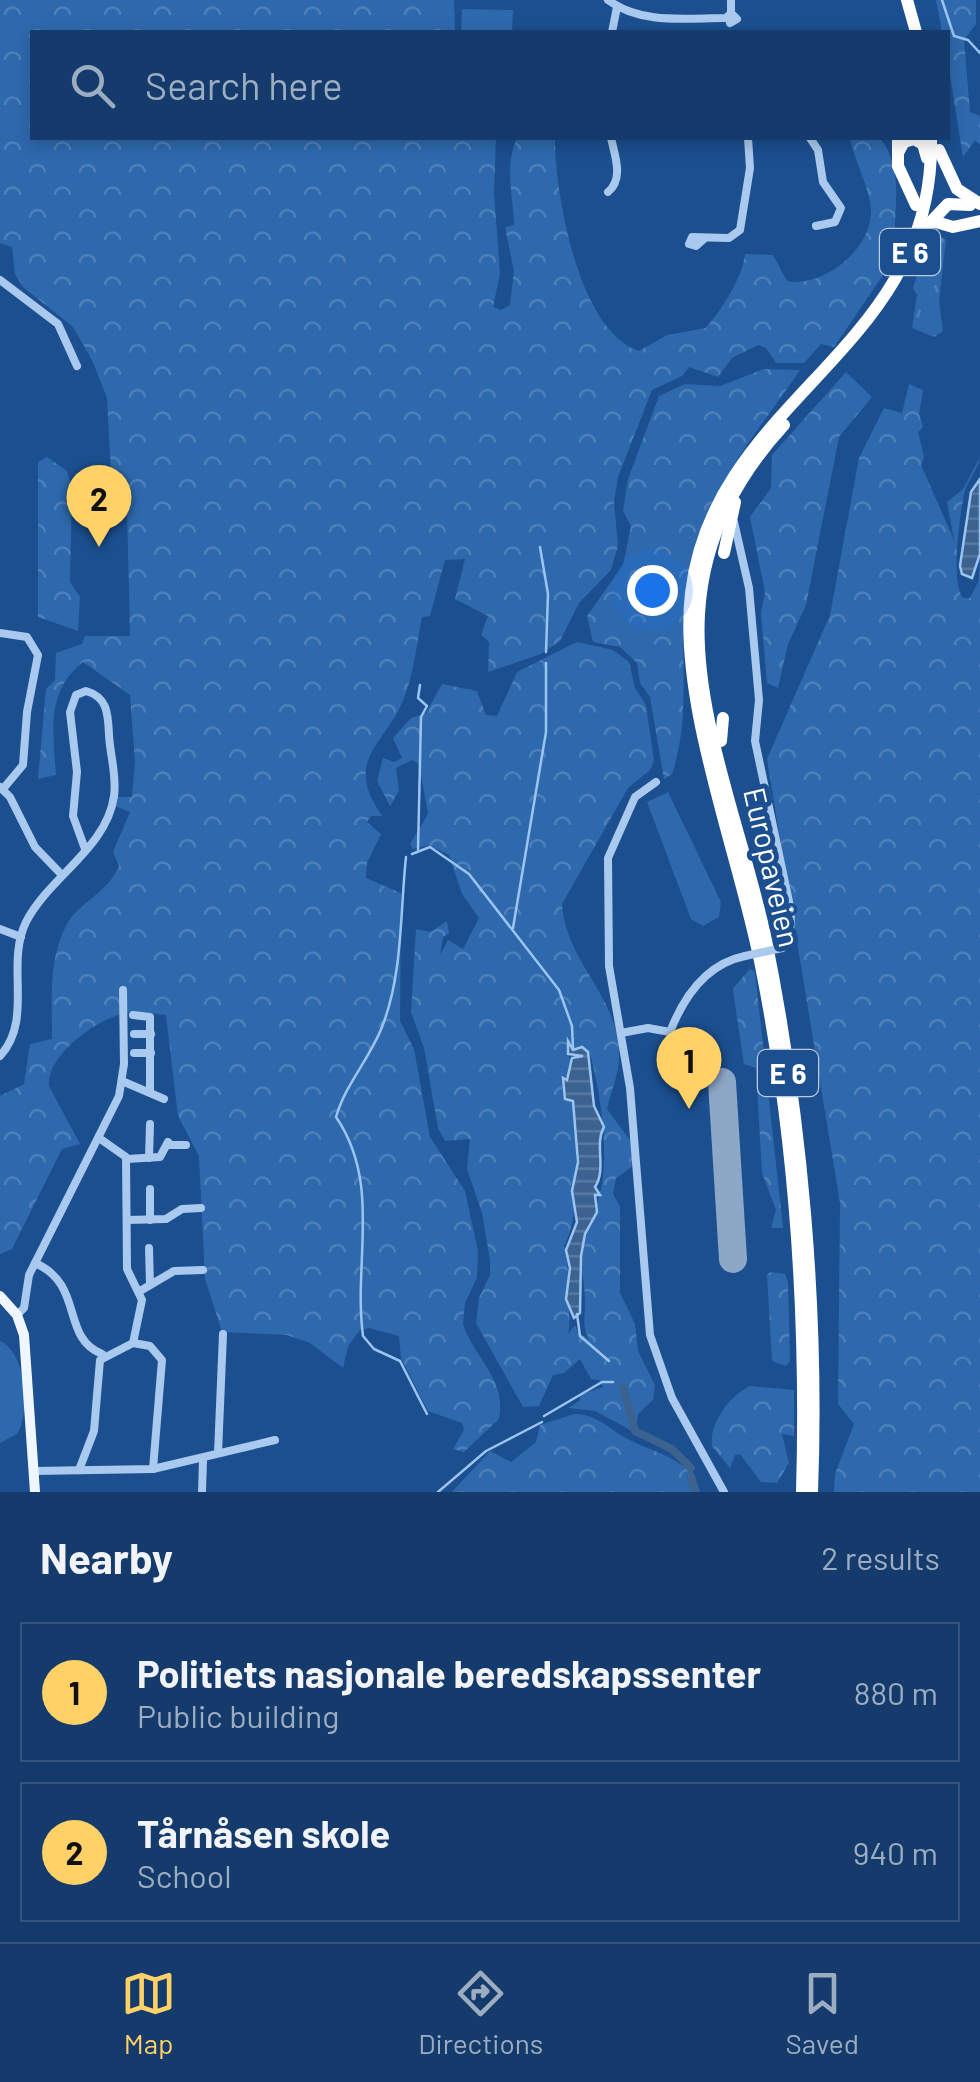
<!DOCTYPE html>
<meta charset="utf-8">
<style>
:root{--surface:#143b6b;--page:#214673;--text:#f1f3f6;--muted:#9dadc1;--line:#33557e;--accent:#ffd166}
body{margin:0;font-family:Barlow,sans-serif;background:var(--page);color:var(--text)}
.you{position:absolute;left:652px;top:590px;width:35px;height:35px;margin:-25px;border:8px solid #fff;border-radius:50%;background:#1a73e8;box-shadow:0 0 0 15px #1a73e833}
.badge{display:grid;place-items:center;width:65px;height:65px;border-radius:50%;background:var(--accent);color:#111;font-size:32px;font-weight:700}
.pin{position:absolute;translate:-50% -82px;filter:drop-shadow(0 2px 5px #0008)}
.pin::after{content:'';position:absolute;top:52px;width:35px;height:30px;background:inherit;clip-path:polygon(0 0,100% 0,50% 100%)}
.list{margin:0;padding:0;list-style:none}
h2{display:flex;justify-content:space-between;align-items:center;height:130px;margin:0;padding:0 40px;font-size:42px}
h2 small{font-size:32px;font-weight:400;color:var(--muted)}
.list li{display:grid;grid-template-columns:65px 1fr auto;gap:30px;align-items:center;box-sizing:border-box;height:140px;margin:0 20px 20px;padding:0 20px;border:2px solid var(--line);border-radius:0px}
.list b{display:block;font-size:38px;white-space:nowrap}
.list p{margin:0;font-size:32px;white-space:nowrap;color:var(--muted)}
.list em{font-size:32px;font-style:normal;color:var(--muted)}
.icon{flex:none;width:55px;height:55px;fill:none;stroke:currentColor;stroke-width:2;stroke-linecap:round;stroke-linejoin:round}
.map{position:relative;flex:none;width:980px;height:1492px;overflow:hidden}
.search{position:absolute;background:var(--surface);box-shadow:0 5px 15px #0003;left:30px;right:30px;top:30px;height:110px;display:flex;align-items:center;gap:25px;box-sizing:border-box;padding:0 35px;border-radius:0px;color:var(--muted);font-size:38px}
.sheet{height:450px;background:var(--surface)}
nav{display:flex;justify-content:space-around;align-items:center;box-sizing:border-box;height:140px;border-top:2px solid var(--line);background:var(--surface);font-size:28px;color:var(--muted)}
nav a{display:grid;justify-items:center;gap:5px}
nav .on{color:var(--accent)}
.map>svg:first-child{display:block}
.grass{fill:url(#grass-tufts)}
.forest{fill:url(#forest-crowns);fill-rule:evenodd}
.pitch{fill:#2e69ad}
.water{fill:url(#water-rules);stroke:#9cc4f0;stroke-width:2.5}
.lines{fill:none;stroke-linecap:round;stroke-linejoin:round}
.stream{stroke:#9cc4f0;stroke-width:2.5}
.river{stroke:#3c6290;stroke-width:8}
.runway{stroke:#8da7c7;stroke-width:28}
.minor{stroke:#a9c9ee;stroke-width:8}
.major{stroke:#f0f6ff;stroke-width:10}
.highway{stroke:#fff;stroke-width:12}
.minor-bridge{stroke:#a9c9ee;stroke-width:8}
.labels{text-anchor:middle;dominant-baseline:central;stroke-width:10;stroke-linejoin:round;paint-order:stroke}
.shield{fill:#1b4f8f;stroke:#bbcadd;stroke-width:2.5}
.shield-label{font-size:28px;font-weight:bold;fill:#fff}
.street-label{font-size:30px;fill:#fff;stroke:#1b4f8f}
</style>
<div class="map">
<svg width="980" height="1492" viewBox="0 0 980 1492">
<defs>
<pattern id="grass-tufts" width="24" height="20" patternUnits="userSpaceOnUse" patternTransform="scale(2.5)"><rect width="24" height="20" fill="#2e69ad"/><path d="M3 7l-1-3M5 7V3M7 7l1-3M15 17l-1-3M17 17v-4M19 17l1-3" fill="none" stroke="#4d80b9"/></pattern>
<pattern id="forest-crowns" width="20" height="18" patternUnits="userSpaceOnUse" patternTransform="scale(2.5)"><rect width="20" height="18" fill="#2e69ad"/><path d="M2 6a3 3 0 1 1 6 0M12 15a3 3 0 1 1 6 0" fill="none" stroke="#4d80b9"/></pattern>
<pattern id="water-rules" width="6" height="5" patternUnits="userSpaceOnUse" patternTransform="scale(2.5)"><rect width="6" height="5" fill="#3c6290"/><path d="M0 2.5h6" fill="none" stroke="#597aa1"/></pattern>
</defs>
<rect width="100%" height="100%" fill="#1b4f8f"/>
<!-- grass -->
<path class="grass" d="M931 235 946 239 939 301 943 331 934 337 912 328 917 295 913 288Z"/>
<!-- forest -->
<g class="forest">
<path d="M0 0H454L455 32H32V138H496L494 192 500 274 493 307 501 310 510 305 514 271 505 227 514 225C513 194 504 167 517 138H555C555 193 578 331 639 351L667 335 706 328C722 309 743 277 745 254L773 255 787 281C821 288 869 252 871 214 872 191 854 161 850 138H880C908 174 890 214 896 256L834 347 821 344 804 363H776L766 348 758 345 732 358 718 377 689 367 682 376 652 390 618 477 614 502 618 546 611 570 579 603 560 641 541 654 488 672 489 642 481 635 488 616 455 599 465 559 445 560 430 616 422 617C417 643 414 671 405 695 388 745 341 757 382 816H371L367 822 381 834 367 863 366 878 401 893 400 1021 414 1049 430 1137 465 1191 478 1251 477 1278 465 1303 463 1324C474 1358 507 1379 499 1419L464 1452 453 1449 464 1430 462 1423 428 1411 401 1358 399 1336 369 1328 360 1330 348 1346 343 1368 310 1343 287 1335 222 1332 205 1279 199 1156 178 1116 166 1015C154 1014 138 1011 126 1013 98 1018 46 1055 49 1086L80 1144 62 1149 12 1249 0 1254V1096L24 1084 30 1044 52 1039C52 999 48 959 67 924 80 901 107 894 119 866L113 852 130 812 115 806 117 797H132L135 762 130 695 83 662C46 691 53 730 56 775L38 779 46 689 55 680 56 653 82 644 85 636H130L127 511 88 510V472L111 473 107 398 92 360 73 327 23 287 15 274 12 247 0 243Z"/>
<path d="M936 0H976V24L964 40 970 112 980 116V145L975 140 963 157 948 63V32H942Z"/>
<path d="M764 369 800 370C753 439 700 497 687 584 677 649 693 711 672 774L664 779 650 697 640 683 637 663 620 647 593 642 587 616 623 565 631 526 623 511 628 479 659 396 685 384 720 386Z"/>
<path d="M846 372 872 397 839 437 806 605 788 644 778 688 767 683 761 613 765 592 750 517 771 488 772 455Z"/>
<path d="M909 384 923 390 919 414 923 427 918 432 924 457 921 465 954 540 947 502 963 489 980 457C978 470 967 481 964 494 960 516 950 581 963 598H970L979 580 980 554V1492H834L835 1474 854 1424 838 1404 840 1203 767 759 830 615 859 458 884 408 902 413Z"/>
<path d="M47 457 67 471 72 487 70 582 80 597 78 631 38 617V462Z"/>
<path d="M577 642 613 650 629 662 635 688 646 705 654 761 650 770 628 788 562 904C566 964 619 995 619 1056 619 1075 611 1091 607 1109L632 1143 633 1166 616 1178 613 1194 620 1206V1293L635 1324 638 1351 655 1385 653 1400 638 1414 636 1433 595 1411 569 1408 580 1400V1395L603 1387 599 1380 591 1379 580 1359 564 1373 553 1375 539 1406 523 1407 476 1323 479 1298 490 1275V1260L482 1213 467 1169 470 1139 445 1141 438 1128 424 1048 411 1012 416 929 431 932 447 921 449 933 443 937 440 955 448 940 463 949 479 918 462 894 449 855 429 845 413 849 410 844 428 814 419 764 412 760 396 768 399 791 390 806 377 781 383 758 394 762 402 758 393 738 411 718 426 713 442 684 477 691 486 715 497 716 517 672ZM567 1041 573 1050 586 1049 591 1057C600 1093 607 1140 603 1176 601 1204 585 1225 582 1255 580 1270 585 1285 585 1299 586 1316 581 1324 589 1339L578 1333 575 1325 568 1334C572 1320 566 1271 568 1253L564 1246C582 1215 576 1142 573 1101L565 1099 563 1082 571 1069Z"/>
<path d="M750 969 755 972 783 1228H771L776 1210 762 1173 756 1068 744 1064 734 998 733 988Z"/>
<path d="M771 1272 785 1274 788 1282 790 1361 786 1366 772 1361 767 1274Z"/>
<path d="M750 1386 794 1390V1436L782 1434 789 1463 777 1483 761 1482 740 1454 735 1455 730 1468 712 1446C709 1424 729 1396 750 1386Z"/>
<path d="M574 1414C596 1414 607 1427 624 1437 651 1453 692 1457 700 1492H452L490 1451 511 1462 536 1442 540 1425Z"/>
</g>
<!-- pitch -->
<g class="pitch">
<path d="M462 9 513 10 512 32H461Z"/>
<path d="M668 792 721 902 719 917 703 926 691 919 647 802Z"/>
<path d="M0 1341C26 1352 31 1412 17 1434L0 1443Z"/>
</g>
<!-- water -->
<g class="water">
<path d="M980 479V554L972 578 962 574 960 566 971 492Z"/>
<path d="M568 1041 573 1050 582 1047 588 1052 594 1106 604 1127C594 1144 607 1169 595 1187L600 1195H595L597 1212 585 1234 581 1256 580 1313 574 1318 566 1299 570 1268 566 1250 577 1222 572 1191 578 1162 573 1101 565 1099 563 1078 567 1080 572 1058 583 1056 568 1054Z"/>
</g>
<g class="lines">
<!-- stream -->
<g class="stream">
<path d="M942 0 954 36 968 40 980 53"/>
<path d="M540 547 548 594 546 652"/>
<path d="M418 850 421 717 427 706 418 698 420 685"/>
<path d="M412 854 430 847 469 874 559 990 572 1026 573 1049"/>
<path d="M406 857C400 912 403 974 382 1027 370 1058 345 1085 336 1117 382 1184 353 1261 363 1336L374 1349 400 1361 427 1414"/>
<path d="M513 928 546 732V663"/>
<path d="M577 1314 580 1336 609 1361"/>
<path d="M544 1416 602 1382H613"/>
<path d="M438 1492 486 1451 542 1422"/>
</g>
<!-- river -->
<g class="river">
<path d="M623 1387 635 1431 672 1449 691 1468"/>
<path d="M691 1476 695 1492"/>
</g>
<!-- runway -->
<path class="runway" d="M722 1082 733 1259"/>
<!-- minor -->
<g class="minor">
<path d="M608 0C642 25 686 18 726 18L731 13"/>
<path d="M730 23 737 19 731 13V0"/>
<path d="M612 32 617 7"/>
<path d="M810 138 818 150 823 182 841 208 835 222 816 226"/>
<path d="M608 192C624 179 615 156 611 138"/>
<path d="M705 238 696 246 689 244 692 237 729 238 740 230 750 168 748 138"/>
<path d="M0 280 58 324 77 366"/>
<path d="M734 522 749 588 759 700 755 741 791 911 790 938 782 948"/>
<path d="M0 633 27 637 38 655 27 712 23 765 3 789"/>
<path d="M656 782 635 797 608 858 609 966 630 1088 650 1335 672 1398 724 1492"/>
<path d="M0 787 10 797 35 847 62 875"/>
<path d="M0 929 21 937"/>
<path d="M133 1015 150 1017V1092"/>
<path d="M621 1033 648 1028 670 1032C684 996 706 964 745 956"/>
<path d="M134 1034H151"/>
<path d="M134 1053H151"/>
<path d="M0 1056C34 1019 5 965 26 922 49 877 107 848 114 796 117 776 110 755 109 735 108 715 108 697 86 691L76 695 70 712 77 772 73 816 85 849"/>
<path d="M122 1081 164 1099"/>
<path d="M168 1145H186"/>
<path d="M149 1158 150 1124"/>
<path d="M127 1159 160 1157 168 1142"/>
<path d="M150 1189V1220"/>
<path d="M127 1220 166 1219 182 1209 201 1208"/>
<path d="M149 1248 150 1285"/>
<path d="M35 1263C85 1285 60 1337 102 1354"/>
<path d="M140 1291 174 1271 203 1270"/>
<path d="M17 1315 24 1308 29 1275 119 1096 124 1064 123 990"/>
<path d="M133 1343 150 1346 162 1360 153 1469"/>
<path d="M218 1453 223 1334"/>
<path d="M79 1470 94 1431 100 1360 133 1343 142 1300 127 1269 126 1157 99 1138"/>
<path d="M34 1471 153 1469 275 1440"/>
<path d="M202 1492 203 1460"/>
</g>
<!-- major -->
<path class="major" d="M0 1296 17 1315 24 1335 35 1492"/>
<!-- highway -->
<g class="highway">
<path d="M907 0 916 32"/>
<path d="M898 138V166L916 205"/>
<path d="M939 150 957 189 980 204"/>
<path d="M898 153 904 142 914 139 923 144 927 158"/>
<path d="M936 222 953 227 980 221"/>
<path d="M928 225 948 204 970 205"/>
<path d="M784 425C735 478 703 540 699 614 693 716 745 839 766 940 802 1119 819 1310 812 1492"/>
<path d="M724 553 735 502"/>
<path d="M721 741 723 718"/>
<path d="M802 1492C807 1320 795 1140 762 971 741 858 678 705 691 593 714 396 936 353 931 138"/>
</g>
<!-- minor-bridge -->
<path class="minor-bridge" d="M745 956 782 948"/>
</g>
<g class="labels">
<!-- shield labels -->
<g class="shield">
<rect x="880" y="229" width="60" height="46" rx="8"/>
<rect x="758" y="1050" width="60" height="46" rx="8"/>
</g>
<g class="shield-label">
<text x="910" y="252">E 6</text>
<text x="788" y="1073">E 6</text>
</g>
<!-- street labels -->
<g class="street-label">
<text transform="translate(773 867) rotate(77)">Europaveien</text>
</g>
</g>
</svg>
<div class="you"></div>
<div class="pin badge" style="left:689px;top:1109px">1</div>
<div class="pin badge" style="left:99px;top:547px">2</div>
<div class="search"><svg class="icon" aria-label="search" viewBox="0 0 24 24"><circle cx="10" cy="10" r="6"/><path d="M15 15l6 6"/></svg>Search here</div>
</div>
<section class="sheet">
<h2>Nearby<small>2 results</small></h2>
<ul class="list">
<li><span class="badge">1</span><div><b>Politiets nasjonale beredskapssenter</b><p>Public building</p></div><em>880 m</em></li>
<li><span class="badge">2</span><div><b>Tårnåsen skole</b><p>School</p></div><em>940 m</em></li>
</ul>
</section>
<nav>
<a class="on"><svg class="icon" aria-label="map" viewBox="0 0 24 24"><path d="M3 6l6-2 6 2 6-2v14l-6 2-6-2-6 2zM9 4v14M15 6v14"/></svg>Map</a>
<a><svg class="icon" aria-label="directions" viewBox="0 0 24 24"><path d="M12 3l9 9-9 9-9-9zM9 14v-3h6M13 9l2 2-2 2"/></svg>Directions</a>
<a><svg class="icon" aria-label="saved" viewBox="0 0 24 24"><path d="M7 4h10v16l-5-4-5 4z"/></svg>Saved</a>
</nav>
